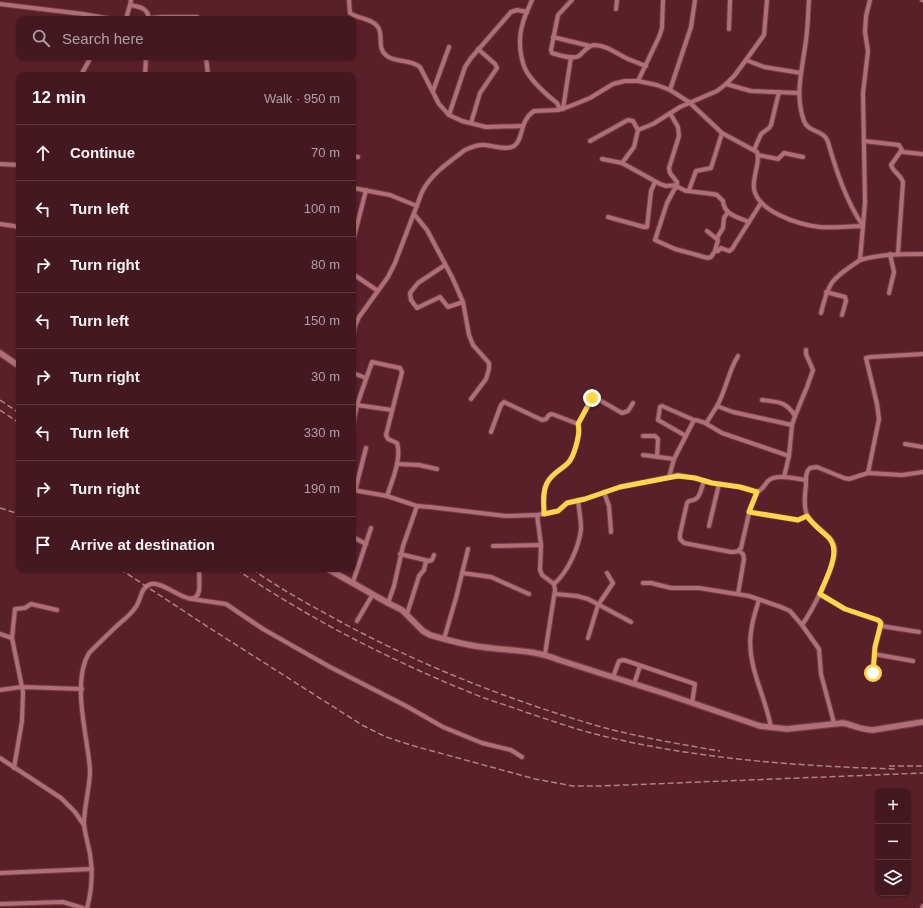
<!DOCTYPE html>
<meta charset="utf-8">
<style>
:root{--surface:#441820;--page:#4e252d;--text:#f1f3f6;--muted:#afa0a5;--line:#5c373e}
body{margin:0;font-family:Helvetica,sans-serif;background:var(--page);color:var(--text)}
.controls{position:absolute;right:12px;bottom:12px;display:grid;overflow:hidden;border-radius:8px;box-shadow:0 1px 3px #0004}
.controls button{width:36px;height:36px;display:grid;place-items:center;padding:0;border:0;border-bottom:1px solid var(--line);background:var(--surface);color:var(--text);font:20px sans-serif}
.stop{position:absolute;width:12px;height:12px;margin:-9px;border:3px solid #ffd54a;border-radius:50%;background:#fff}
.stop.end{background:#ffd54a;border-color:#fff;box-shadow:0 1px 4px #0008}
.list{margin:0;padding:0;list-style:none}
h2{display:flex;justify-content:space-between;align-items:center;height:52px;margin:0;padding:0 16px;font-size:17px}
h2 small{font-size:13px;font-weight:400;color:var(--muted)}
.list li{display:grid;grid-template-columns:26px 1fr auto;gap:12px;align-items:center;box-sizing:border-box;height:56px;padding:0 16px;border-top:1px solid var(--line)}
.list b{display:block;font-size:15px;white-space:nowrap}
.list em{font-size:13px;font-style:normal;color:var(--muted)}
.icon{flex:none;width:22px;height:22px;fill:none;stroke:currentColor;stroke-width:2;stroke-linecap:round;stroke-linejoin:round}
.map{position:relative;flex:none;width:923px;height:908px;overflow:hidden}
.search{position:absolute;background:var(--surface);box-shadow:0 1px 3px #0004;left:16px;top:16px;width:340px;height:44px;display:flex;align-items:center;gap:10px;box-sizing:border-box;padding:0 14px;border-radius:8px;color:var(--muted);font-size:15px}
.panel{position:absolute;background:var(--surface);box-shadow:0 1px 3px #0004;left:16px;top:72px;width:340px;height:500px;border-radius:8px}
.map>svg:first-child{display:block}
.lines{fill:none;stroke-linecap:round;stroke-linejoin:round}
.street-casing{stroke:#6e3d49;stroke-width:6}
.secondary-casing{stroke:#6e3d49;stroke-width:8}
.street{stroke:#b06e76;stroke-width:4}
.secondary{stroke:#b06e76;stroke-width:5.5}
.rail{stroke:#ad8287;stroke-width:1.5;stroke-dasharray:6 3;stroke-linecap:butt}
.route{stroke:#ffd54a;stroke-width:5}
</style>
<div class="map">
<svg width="923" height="908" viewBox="0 0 923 908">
<rect width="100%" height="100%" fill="#5a202a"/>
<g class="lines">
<defs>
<g id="street">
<path d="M131 0 130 5C140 7 148 8 149 19"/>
<path d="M349 0 350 13C358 19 372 18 378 27 384 36 376 48 387 56 397 63 410 59 420 67L439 104 449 115 462 121 486 127 522 126"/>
<path d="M532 0C528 9 524 17 522 26 518 40 520 62 528 74 535 84 548 96 557 103L559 107 558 110"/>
<path d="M572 0 558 15 551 50 552 53C559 55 572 60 579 56 584 52 587 46 594 45 606 45 616 53 626 58 632 61 639 63 646 66"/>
<path d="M809 0C808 13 808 26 806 40 803 66 794 95 804 121 808 133 824 129 828 142 836 170 846 201 863 226L865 202 863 93 868 51 865 32 866 16 870 0"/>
<path d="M922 0H923"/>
<path d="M0 4 83 14 112 19"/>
<path d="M616 9 617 0"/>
<path d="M149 18 162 17H197L201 19"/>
<path d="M126 19 130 5"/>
<path d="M729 29 730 0"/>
<path d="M553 37 590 46"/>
<path d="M206 57 208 75"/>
<path d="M746 60 764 67 801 73"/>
<path d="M81 75 91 57"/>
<path d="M145 75 146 57"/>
<path d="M638 81 659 37 662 28 663 0"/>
<path d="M726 84 751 91 799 93"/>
<path d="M670 90 691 27 695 0"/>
<path d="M433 91 449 47"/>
<path d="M563 109 571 57"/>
<path d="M670 113 678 127 679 136 669 168 670 173 677 182V186"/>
<path d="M449 115 465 67 471 58 511 12 517 10 527 12"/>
<path d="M471 123 480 93 497 68 495 64 478 49"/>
<path d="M722 133 711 168 696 171 689 190 686 191 678 187 675 188 667 203 655 240 675 249 708 258 711 257 715 251H718L721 248 729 251 732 249 761 203"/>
<path d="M590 141 628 120 633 121 638 130"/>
<path d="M864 141 899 145 903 152 922 154"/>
<path d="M754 150 761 134 769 128 771 125 779 92"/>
<path d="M758 155 778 159 784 153 803 157"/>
<path d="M353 156 358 157"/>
<path d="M602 159 622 163 660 184 666 186 677 185"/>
<path d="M622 163 634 147 638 130 653 124 680 107 717 91 726 84 735 75 764 35 767 0"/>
<path d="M0 164 19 165"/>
<path d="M353 188 390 195 417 206"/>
<path d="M688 191 713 194 717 195 723 201C724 215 738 217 749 222"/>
<path d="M414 214 427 230 452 277 463 302 469 335 473 345 489 363V369L486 379 471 399"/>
<path d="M608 217 644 227H647L651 191 655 182"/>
<path d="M0 224 14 226 19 228"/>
<path d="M707 231 718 240 715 251"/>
<path d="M717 238 723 228 724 218 728 212"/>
<path d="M353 241 366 190"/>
<path d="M898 253 903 182C901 175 893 172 891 165L901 151"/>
<path d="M445 265 418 283 410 293 411 300 417 308 440 297 448 307 463 302"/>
<path d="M353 274 378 291"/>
<path d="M826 292 845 297 846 301 842 315"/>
<path d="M889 293 894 272 890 254"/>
<path d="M821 313C829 279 833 279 860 260"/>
<path d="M353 337 355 326 359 317 388 277 395 263 422 192C431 174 449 162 465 150 471 147 476 145 483 145 492 145 506 151 514 146 524 139 519 121 534 111L558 110 568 107 590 98 613 84 625 81H638L657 85 670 90 689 102 722 133 757 152C761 161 752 177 754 189 758 212 800 225 820 227 834 228 849 226 863 226L860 260C881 254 901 254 923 254"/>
<path d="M353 373 366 378"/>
<path d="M762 400C778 402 786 401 795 416"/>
<path d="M357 405 392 410"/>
<path d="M717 406C726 390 728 372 738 356"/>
<path d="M705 423 722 433 789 456"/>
<path d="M578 424 593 397 596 398 622 413 628 411 633 403"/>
<path d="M353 426 357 405 372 362 400 368 402 372 386 435 388 439 397 443C402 458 392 481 387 496"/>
<path d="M353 427V434"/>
<path d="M491 432 501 405 504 402 542 420 546 419 549 415 552 414 578 424C581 433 574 457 568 463 561 470 552 473 547 483 542 492 544 504 544 514"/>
<path d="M643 436H655L658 439 657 457"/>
<path d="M686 436 658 420 660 407 662 406 694 420"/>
<path d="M905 444 923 447"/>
<path d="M643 455 674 459"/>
<path d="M397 464 419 465 437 469"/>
<path d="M868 473 879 419 877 404 866 358 871 357 923 354"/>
<path d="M669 477 674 459 694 420C698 419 702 424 707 422L717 406 733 412 792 425"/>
<path d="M784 477 789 456 792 425 795 416 807 387 813 370 806 354V350"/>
<path d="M704 481C700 491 701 500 689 501L687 503 680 534V539L684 543 731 552C736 552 738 552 741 548L750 509 757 492"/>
<path d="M353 490 387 496 417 506 430 507 506 516 537 515 541 545 540 570 542 575 554 584 555 590 545 654"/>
<path d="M355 491 366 448"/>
<path d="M604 492 609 506 611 532"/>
<path d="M749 512 792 519 798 520 807 516"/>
<path d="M537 515 558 511 567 503 585 499 620 487 678 475 695 478 712 483 740 487 757 492C763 490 764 485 768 481 775 473 797 479 806 480"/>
<path d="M709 526 719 484"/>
<path d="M353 537 366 544"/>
<path d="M493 546 541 545"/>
<path d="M400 554 429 561 432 560 434 555"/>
<path d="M462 573 491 577 529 594"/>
<path d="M353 582 371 528"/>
<path d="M643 583H651L671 588H699L749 596 781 607 790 611 802 625"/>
<path d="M554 584C568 572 579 547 581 529 581 519 579 510 578 500"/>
<path d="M555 594 577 596 588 599 631 622"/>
<path d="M738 594 744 559 743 554 739 551"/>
<path d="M819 594 845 609 880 621 881 626 875 647 873 673"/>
<path d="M192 599 226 604 263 629 330 667 408 707 443 727 482 743 511 750 522 757"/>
<path d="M759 600C756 610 752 621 751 632 746 666 766 696 771 728"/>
<path d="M388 603 394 586 403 546 417 506"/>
<path d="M407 614 419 576 424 570 426 561"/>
<path d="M357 621 373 594"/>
<path d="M881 626 919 632"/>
<path d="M0 634 12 638 23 692 22 721 14 768"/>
<path d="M12 638 15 609 25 608 31 604 57 610"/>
<path d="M588 638 598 605 613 583 607 573"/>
<path d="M444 639 456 598 468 549"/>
<path d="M874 654 913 661"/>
<path d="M613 677 619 661 624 660 695 684 692 703"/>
<path d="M634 684 640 666"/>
<path d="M0 690 21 687 82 689"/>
<path d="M834 723 821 674 819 649 802 625C812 611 835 567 835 550 834 534 813 528 807 515 803 506 805 494 806 485 806 479 805 472 810 468L817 467 844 478 849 479 868 473 902 475 923 472"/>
<path d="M0 758 61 798 75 812 84 825"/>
<path d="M0 873 92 869"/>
<path d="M0 904 63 902 83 908"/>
<path d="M87 908C92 890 93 873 90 854 88 844 85 834 84 824 84 806 90 788 90 770 88 737 71 683 89 653 99 643 109 633 120 623 125 619 131 614 135 608 142 600 139 588 151 584 165 580 194 613 199 591 200 584 199 576 199 569"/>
<path d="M922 908 923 906"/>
</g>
<g id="secondary">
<path d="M0 353 19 366"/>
<path d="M328 569 388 603 402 610 423 631 430 635C447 640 465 645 482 647 509 651 533 649 559 660L666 694 760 726 787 729 843 723C853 725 862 730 873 730L923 722"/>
</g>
</defs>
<!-- street casing -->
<use href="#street" class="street-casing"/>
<!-- secondary casing -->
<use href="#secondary" class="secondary-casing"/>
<!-- street -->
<use href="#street" class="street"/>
<!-- secondary -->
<use href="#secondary" class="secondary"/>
<!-- rail -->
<g class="rail">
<path d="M0 400 19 413"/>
<path d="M0 410 19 423"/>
<path d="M0 508 19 514"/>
<path d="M120 569 208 627 362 725 386 737 414 746 535 779 573 786H601L923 773"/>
<path d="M236 569C308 618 388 659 469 692 487 700 507 705 525 712 550 720 574 729 599 735 696 759 796 766 896 769"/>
<path d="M252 569C280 589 310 605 341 622 422 666 509 700 598 726 638 737 679 744 720 751"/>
<path d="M889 766H923"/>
</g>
</g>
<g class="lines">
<!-- route -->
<path class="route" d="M592 398 578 424C581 433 574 457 568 463 561 470 552 473 547 483 542 492 544 504 544 514L558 511 567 503 585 499 620 487 678 476 695 478 712 483 740 487 757 492 749 512 792 519 798 520 807 516C813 525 822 531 829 538 842 552 825 580 820 594L845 609 878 620 881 623 875 647 873 673"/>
</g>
</svg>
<div class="controls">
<button>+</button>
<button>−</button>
<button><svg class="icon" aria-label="layers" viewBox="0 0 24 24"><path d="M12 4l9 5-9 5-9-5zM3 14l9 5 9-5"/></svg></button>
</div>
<div class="stop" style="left:873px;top:673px"></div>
<div class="stop end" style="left:592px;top:398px"></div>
<div class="search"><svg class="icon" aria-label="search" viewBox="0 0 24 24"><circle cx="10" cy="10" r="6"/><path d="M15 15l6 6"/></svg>Search here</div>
<section class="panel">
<h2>12 min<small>Walk · 950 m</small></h2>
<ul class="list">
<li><svg class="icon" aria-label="ahead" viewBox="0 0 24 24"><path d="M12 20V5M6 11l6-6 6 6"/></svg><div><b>Continue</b></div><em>70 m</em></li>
<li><svg class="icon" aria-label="left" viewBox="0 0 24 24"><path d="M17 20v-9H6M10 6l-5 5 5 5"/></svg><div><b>Turn left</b></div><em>100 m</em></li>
<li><svg class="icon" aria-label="right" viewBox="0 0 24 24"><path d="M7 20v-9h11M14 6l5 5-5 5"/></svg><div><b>Turn right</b></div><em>80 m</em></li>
<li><svg class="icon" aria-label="left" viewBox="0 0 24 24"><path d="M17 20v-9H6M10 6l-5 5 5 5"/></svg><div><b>Turn left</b></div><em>150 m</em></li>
<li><svg class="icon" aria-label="right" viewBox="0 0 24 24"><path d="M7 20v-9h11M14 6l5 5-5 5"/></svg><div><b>Turn right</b></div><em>30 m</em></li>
<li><svg class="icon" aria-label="left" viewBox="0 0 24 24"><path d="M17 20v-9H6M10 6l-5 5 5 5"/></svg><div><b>Turn left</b></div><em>330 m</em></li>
<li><svg class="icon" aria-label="right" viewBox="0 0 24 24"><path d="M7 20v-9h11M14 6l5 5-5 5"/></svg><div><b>Turn right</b></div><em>190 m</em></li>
<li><svg class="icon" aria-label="arrive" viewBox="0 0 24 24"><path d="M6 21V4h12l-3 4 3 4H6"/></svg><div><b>Arrive at destination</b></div></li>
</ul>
</section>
</div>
